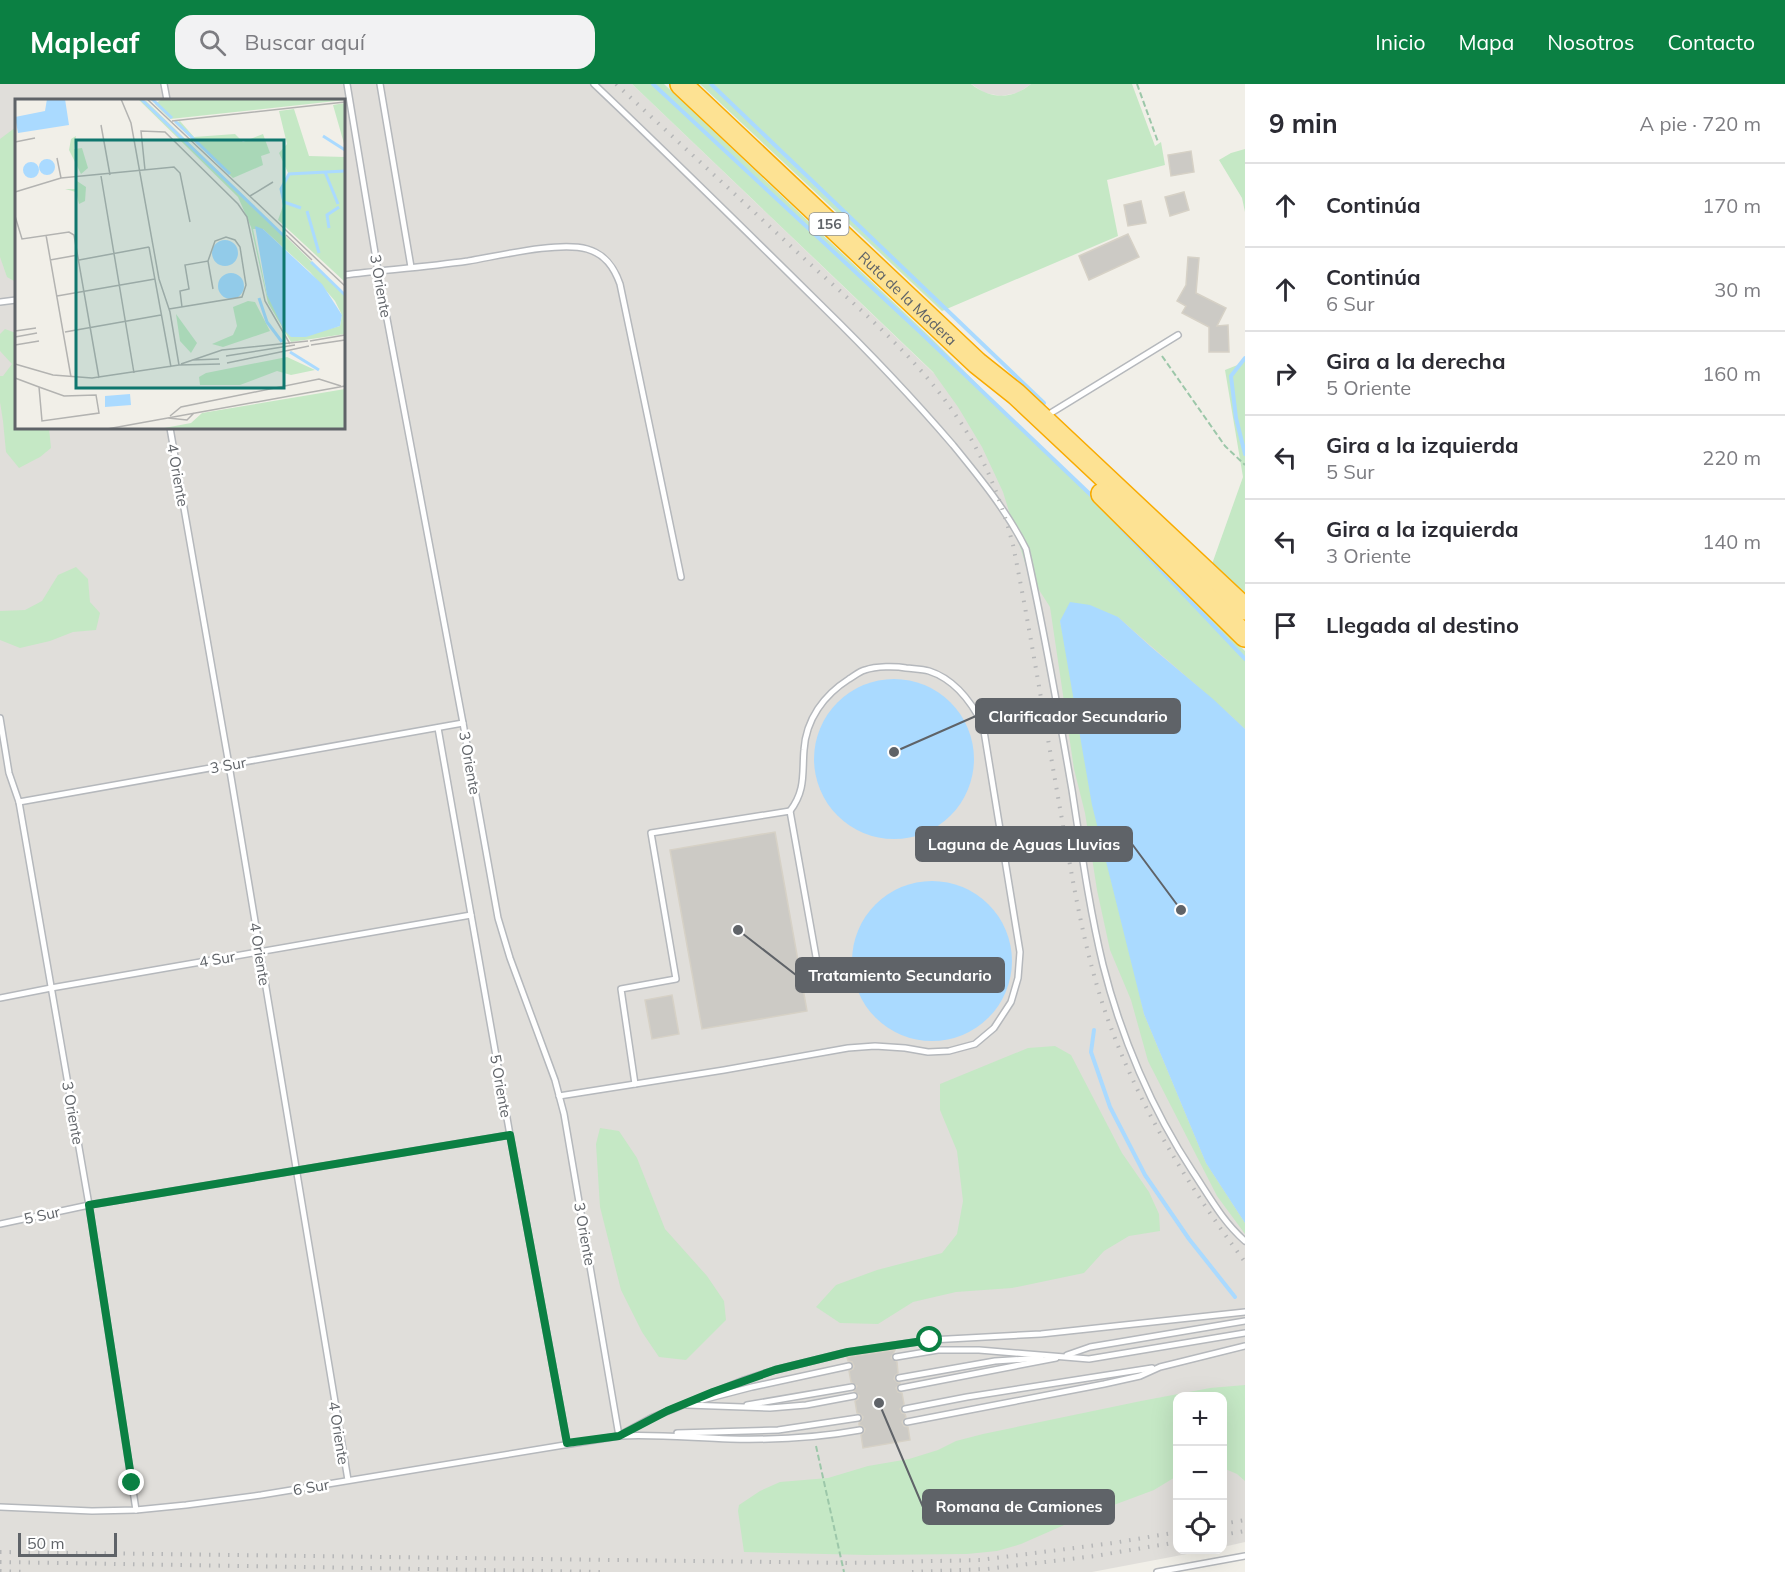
<!DOCTYPE html>
<html lang="es">
<meta charset="utf-8">
<style>
:root{--surface:#fff;--page:#f2f2f3;--text:#2b2b33;--muted:#7c7c81;--line:#e1e1e2;--accent:#0b8043}
body{margin:0;font-family:Mulish,sans-serif;background:var(--page);color:var(--text)}
.controls{position:absolute;right:18px;bottom:18px;display:grid;overflow:hidden;border-radius:12px;box-shadow:0 6px 24px #0002}
.controls button{width:54px;height:54px;display:grid;place-items:center;padding:0;border:0;border-bottom:2px solid var(--line);background:var(--surface);color:var(--text);font:30px sans-serif}
.scale{position:absolute;left:18px;bottom:15px;width:99px;box-sizing:border-box;padding-left:6px;border:3px solid #5f6368;border-top:0;font-size:16px;line-height:21px;white-space:nowrap;color:#5f6368;-webkit-text-stroke:4px #fff;paint-order:stroke}
.stop{position:absolute;width:18px;height:18px;margin:-14px;border:4px solid #0b8043;border-radius:50%;background:#fff}
.stop.end{background:#0b8043;border-color:#fff;box-shadow:0 2px 6px #0008}
.list{margin:0;padding:0;list-style:none}
h2{display:flex;justify-content:space-between;align-items:center;height:78px;margin:0;padding:0 24px;font-size:26px}
h2 small{font-size:20px;font-weight:400;color:var(--muted)}
.list li{display:grid;grid-template-columns:39px 1fr auto;gap:18px;align-items:center;box-sizing:border-box;height:84px;padding:0 24px;border-top:2px solid var(--line)}
.list b{display:block;font-size:22px;white-space:nowrap}
.list p{margin:0;font-size:20px;white-space:nowrap;color:var(--muted)}
.list em{font-size:20px;font-style:normal;color:var(--muted)}
.icon{flex:none;width:33px;height:33px;fill:none;stroke:currentColor;stroke-width:2;stroke-linecap:round;stroke-linejoin:round}
.map{position:relative;flex:none;width:1245px;height:1488px;overflow:hidden}
header{display:flex;align-items:center;gap:36px;box-sizing:border-box;height:84px;padding:0 30px;background:var(--accent);color:#fff}
header strong{font-size:28px}
nav{display:flex;gap:33px;margin-inline-start:auto;font-size:21px}
.search{width:420px;height:54px;background:var(--page);display:flex;align-items:center;gap:15px;box-sizing:border-box;padding:0 21px;border-radius:18px;color:var(--muted);font-size:22px}
main{display:flex}
aside{flex:1;background:var(--surface)}
.map>svg:first-child{display:block}
.industrial{fill:#e0deda;fill-rule:evenodd}
.green{fill:#c5e8c5}
.water{fill:#aadaff}
.lines{fill:none;stroke-linecap:round;stroke-linejoin:round}
.stream{stroke:#aadaff;stroke-width:4}
.building{fill:#cccac5;stroke:#d6d1c6;stroke-width:1.5}
.lane-casing{stroke:#b5b8bc;stroke-width:8}
.highway-casing{stroke:#f9ab00;stroke-width:24}
.path{stroke:#9cc7a9;stroke-width:2;stroke-dasharray:6 3;stroke-linecap:butt}
.lane{stroke:#fff;stroke-width:5}
.highway{stroke:#fde293;stroke-width:21}
.rail{stroke:#b6b7b8;stroke-width:4;stroke-dasharray:1.5 8;stroke-linecap:butt}
.route{stroke:#0b8043;stroke-width:8}
.labels{text-anchor:middle;dominant-baseline:central;stroke-width:5;stroke-linejoin:round;paint-order:stroke}
.shield{fill:#fff;stroke:#8f9295;stroke-width:1.5}
.shield-label{font-size:14px;font-weight:bold;fill:#5f6368}
.street-label{font-size:15px;fill:#5f6368;stroke:#fff}
.inset-river{fill:none;stroke:#aadaff;stroke-width:3}
.inset-road{fill:none;stroke:#b3b3b1;stroke-width:1.5}
.view{fill:#0f766e;fill-opacity:0.15;stroke:#0f766e;stroke-width:3}
.inset-edge{fill:none;stroke:#5f6368;stroke-width:3}
.leader{fill:none;stroke:#5f6368;stroke-width:2}
.callout-dot{fill:#5f6368;stroke:#fff;stroke-width:2}
.callout{fill:#5f6368;stroke:#5f6368;stroke-width:2}
.callout-label{font-size:16px;text-anchor:middle;font-weight:bold;fill:#fff}
</style>
<header>
<strong>Mapleaf</strong>
<div class="search"><svg class="icon" aria-label="search" viewBox="0 0 24 24"><circle cx="10" cy="10" r="6"/><path d="M15 15l6 6"/></svg>Buscar aquí</div>
<nav><a>Inicio</a><a>Mapa</a><a>Nosotros</a><a>Contacto</a></nav>
</header>
<main>
<div class="map">
<svg width="1245" height="1488" viewBox="0 0 1245 1488">
<rect width="100%" height="100%" fill="#f1efe8"/>
<!-- industrial -->
<g class="industrial">
<path d="M0 0H632L970 324 1245 591V1458L1223 1463 1222 1312H1178V1466H1208L1092 1488H0ZM16 16H344V344H16Z"/>
<path d="M971 0H1031L1018 9 1001 12 985 9Z"/>
</g>
<!-- green -->
<g class="green">
<path d="M632 0H664L929 252 1245 567V645C1204 606 1160 571 1118 533L1060 537 1144 930 1206 1079 1245 1139V1150L1217 1112 1148 977 1131 916 1110 866 1097 806 1085 729 1074 685 1050 523 1032 495 1026 482 1003 408 982 363 958 323 933 288Z"/>
<path d="M700 0H971C990 15 1012 16 1031 0H1132L1155 62 1161 58 1165 81 1107 96 1118 152 942 227Z"/>
<path d="M16 43V198L7 193 0 173V55Z"/>
<path d="M1245 65V128L1242 114 1219 76 1231 69Z"/>
<path d="M5 245 16 249V344H49L51 364 40 373 19 384 6 368 3 337 0 318V292H3L12 280 0 267V250Z"/>
<path d="M1245 274V511L1212 480 1243 393 1225 286 1240 280Z"/>
<path d="M76 483 88 495 90 518 100 529 96 546 73 548 50 557 20 564 0 556V527L25 526 42 517 58 491Z"/>
<path d="M1055 962 1071 971 1122 1069 1149 1108 1159 1130 1160 1147 1129 1152 1104 1167 1084 1189 1012 1204 956 1208 913 1218 878 1240 840 1239 816 1223 836 1201 877 1186 942 1169 957 1150 963 1117 957 1067 940 1026V1000L1028 964Z"/>
<path d="M600 1044 619 1047 637 1074 665 1145 707 1192 724 1217 726 1236 686 1276 659 1273 642 1248 621 1206 600 1123 596 1060Z"/>
<path d="M1245 1301V1397L1237 1390 1223 1384 1222 1312H1178L1177 1392 1154 1406 1087 1431 1021 1460 997 1467 967 1470 867 1471 744 1468 738 1427 739 1421 760 1407 780 1398 828 1394 868 1382 909 1375 938 1366 956 1357 983 1350 1141 1317 1210 1304Z"/>
</g>
<!-- water -->
<g class="water">
<path d="M1070 518 1090 521 1118 533 1151 563 1213 615 1245 645V1139L1206 1079 1144 930 1092 721 1060 537Z"/>
<circle cx="894" cy="675" r="80"/>
<circle cx="932" cy="877" r="80"/>
</g>
<g class="lines">
<!-- stream -->
<g class="stream">
<path d="M653 0 919 247 1094 414"/>
<path d="M711 0 1044 319"/>
<path d="M1245 274 1231 292 1236 334 1245 370"/>
<path d="M1121 444 1245 575"/>
<path d="M1094 946 1091 968 1110 1023 1145 1091 1189 1155 1235 1213"/>
</g>
</g>
<!-- building -->
<g class="building">
<path d="M1191 67 1194 88 1171 92 1168 71Z"/>
<path d="M1184 108 1189 126 1170 132 1165 113Z"/>
<path d="M1141 117 1146 139 1128 142 1124 121Z"/>
<path d="M1128 150 1139 173 1089 196 1079 172Z"/>
<path d="M1188 173 1199 174 1196 209 1226 224 1217 242 1228 241 1229 268H1209V243L1182 229 1186 222 1177 217 1186 201Z"/>
<path d="M775 748 807 927 702 945 670 766Z"/>
<path d="M672 911 679 950 652 955 645 916Z"/>
<path d="M895 1266 891 1274 897 1278 898 1289 895 1292 894 1295 897 1298 900 1299 896 1304 898 1308 902 1309 904 1320 900 1325 902 1329 905 1330 906 1333 902 1338 904 1342 908 1343 910 1356 863 1364 861 1351 864 1348 865 1345 862 1342 859 1341V1339L862 1336 863 1333 860 1330 857 1329 855 1317 858 1315 859 1312 854 1307 857 1302 851 1298 849 1287 853 1285 854 1282 852 1278 848 1277 847 1273Z"/>
</g>
<g class="lines">
<defs>
<g id="lane">
<path d="M164 0 167 16"/>
<path d="M347 0 378 187 463 639 498 834 510 874 555 996 564 1030 619 1352"/>
<path d="M380 0 411 183"/>
<path d="M594 0C671 73 747 148 822 222 868 267 911 312 953 361 980 394 1007 427 1026 465 1044 545 1058 625 1072 706 1081 764 1089 823 1103 881 1121 953 1152 1026 1193 1088 1209 1112 1223 1138 1245 1157"/>
<path d="M344 191C385 186 426 183 468 177 498 172 559 157 587 165 605 170 614 183 620 200L681 493"/>
<path d="M0 218 16 216"/>
<path d="M1046 332 1178 251"/>
<path d="M170 344 229 681 348 1396"/>
<path d="M0 634 9 689 19 718 89 1121 136 1426"/>
<path d="M438 644 510 1051 567 1359"/>
<path d="M19 718 463 639"/>
<path d="M0 914 51 904 471 831"/>
<path d="M635 1000 621 905 676 895 651 749 790 727 820 895"/>
<path d="M559 1012 724 986 848 964 875 962 905 964 928 968 949 967 975 960 994 944 1011 918 1018 894 1020 868 983 641C972 619 954 595 929 587 922 585 914 585 906 584 896 582 876 582 865 586 860 587 854 592 849 595 824 611 806 635 804 666 802 689 806 706 790 727"/>
<path d="M0 1140 89 1121 510 1051"/>
<path d="M1067 1271 1090 1263 1245 1237"/>
<path d="M896 1273 938 1266H979L1089 1275 1245 1249"/>
<path d="M899 1294 995 1277 1041 1274"/>
<path d="M901 1304 1056 1274"/>
<path d="M702 1316 752 1303 849 1282"/>
<path d="M687 1321 770 1324 806 1321 854 1312"/>
<path d="M747 1321 852 1303"/>
<path d="M905 1325 967 1313 1152 1284"/>
<path d="M907 1338 1104 1300 1140 1292 1160 1283 1245 1262"/>
<path d="M677 1349 778 1346 858 1334"/>
<path d="M620 1351 651 1334 744 1296 775 1286 848 1268 930 1256 1041 1250 1245 1228"/>
<path d="M0 1423 92 1427 136 1426 186 1421 261 1411 619 1352C656 1350 693 1354 730 1355 773 1356 817 1354 860 1346"/>
<path d="M1157 1488 1245 1472"/>
</g>
<g id="highway">
<path id="s1" d="M681 0 977 279 1016 310 1245 525"/>
<path d="M1102 410 1245 552"/>
</g>
</defs>
<!-- lane casing -->
<use href="#lane" class="lane-casing"/>
<!-- highway casing -->
<use href="#highway" class="highway-casing"/>
<!-- path -->
<g class="path">
<path d="M1137 0 1158 58"/>
<path d="M1162 272 1225 362 1245 381"/>
<path d="M816 1362 844 1488"/>
</g>
<!-- lane -->
<use href="#lane" class="lane"/>
<!-- highway -->
<use href="#highway" class="highway"/>
<!-- rail -->
<g class="rail">
<path d="M616 0C676 56 736 111 796 167 852 219 914 269 957 333 984 372 1001 415 1013 461 1031 550 1045 640 1061 730 1073 798 1084 867 1107 933 1140 1025 1187 1100 1245 1178"/>
<path d="M1222 1440 1245 1436"/>
<path d="M1222 1451 1245 1447"/>
<path d="M0 1468 849 1479 980 1476 1113 1459 1178 1448"/>
<path d="M0 1478 606 1488"/>
<path d="M0 1487 25 1488"/>
<path d="M912 1488 987 1485 1095 1472 1178 1458"/>
</g>
</g>
<g class="lines">
<!-- route -->
<path class="route" d="M132 1399 89 1121 510 1051 567 1359 619 1352 667 1327 713 1308 775 1286 848 1268 930 1256"/>
</g>
<g class="labels">
<!-- shield labels -->
<rect class="shield" x="809.5" y="129" width="39" height="22" rx="4.5"/>
<g class="shield-label">
<text x="829" y="140">156</text>
</g>
<!-- street labels -->
<g class="street-label">
<text transform="translate(381 202) rotate(80)">3 Oriente</text>
<text stroke="none"><textPath href="#s1" startOffset="312">Ruta de la Madera</textPath></text>
<text transform="translate(178 391) rotate(80)">4 Oriente</text>
<text transform="translate(470 679) rotate(80)">3 Oriente</text>
<text transform="translate(228 681) rotate(-10)">3 Sur</text>
<text transform="translate(260 870) rotate(81)">4 Oriente</text>
<text transform="translate(217 875) rotate(-10)">4 Sur</text>
<text transform="translate(501 1002) rotate(80)">5 Oriente</text>
<text transform="translate(73 1029) rotate(80)">3 Oriente</text>
<text transform="translate(42 1131) rotate(-12)">5 Sur</text>
<text transform="translate(585 1150) rotate(80)">3 Oriente</text>
<text transform="translate(339 1349) rotate(81)">4 Oriente</text>
<text transform="translate(311 1403) rotate(-10)">6 Sur</text>
</g>
</g>
<!-- overview -->
<g transform="translate(15 15)">
<rect width="330" height="330" fill="#f1efe8"/>
<path d="M147 0 330 1 155 20 140 5ZM124 1 131 2 330 195V235L276 243 253 204 236 128 223 98ZM238 130H248L295 173 320 202 327 216 325 227 283 238 252 196ZM330 4V48L318 6ZM279 10 294 57 330 58V183L263 121 268 107 265 89 274 76 264 54 272 45 264 12ZM165 22 179 38 220 35 228 43 248 35 255 54 246 57 248 66 218 79 160 24ZM61 37 59 50 67 49 73 69 66 75 54 51 56 40ZM62 82 71 88 70 102 64 105 61 93 50 90H62ZM233 202 240 203 255 232 208 248 197 245 218 236 222 227 218 208ZM161 215 182 244 176 254 165 242ZM272 258 300 271 276 276 262 272 225 286H185L184 278 191 274ZM330 290V330H144L176 324 187 314Z" fill="#c5e8c5" fill-rule="evenodd"/>
<path d="M32 0H50L54 26 3 34 0 18 30 12ZM24 68a8 8 0 1 1 16 0a8 8 0 1 1-16 0ZM8 71a8 8 0 1 1 16 0a8 8 0 1 1-16 0ZM240 127 248 130 307 185 327 216 325 227 291 238H276L269 231 252 196ZM197 154a13 13 0 1 1 26 0a13 13 0 1 1-26 0ZM203 187a13 13 0 1 1 26 0a13 13 0 1 1-26 0ZM115 295 116 306 90 308V297Z" fill="#aadaff"/>
<path class="inset-river" d="M126 0 269 137M137 0 157 19M160 22 215 75M308 37 330 51M310 73 323 105M286 109 269 103 266 90 274 75 330 72M292 112 304 154M314 129 312 116 324 108M296 163 330 196M244 199 252 223 267 243M275 253 304 271"/>
<path class="inset-road" d="M106 0 116 24 144 180 155 213 164 266M132 0 330 187M157 22 330 3M86 26 95 76M0 43 20 39M42 59 46 79M130 71 126 32 150 33 223 105 232 118 250 202 275 245M86 77 119 274M0 93 46 79 159 68 165 74 175 123M235 97 258 83M0 117 7 140 54 133 59 136 84 279M31 136 56 278M271 136 297 161M134 148 156 268M35 161 63 156M64 161 134 148M42 197 140 180M167 208 165 192 174 190 170 166 193 162 198 190M154 210 227 198 231 186 225 148 220 141 211 138 200 142 193 162M0 232 21 229M50 233 146 216M0 238 22 234M295 242 330 236M0 246 24 242M296 246 330 241M211 257 280 246M177 261 204 260M212 264 294 247M0 265 38 276 77 279 164 266 205 265M166 265 207 251 293 242M0 279 24 288 49 297 81 296 84 314 27 322 24 288M155 317 166 308 304 280 326 287M153 319 172 321 179 314M92 330 330 287"/>
<path class="view" d="M61 41H269V289H61Z"/>
<rect width="330" height="330" class="inset-edge"/>
</g>
<!-- callouts -->
<path class="leader" d="M894 668L976 632M1181 826L1132 760M738 846L796 891M879 1319L923 1423"/>
<g class="callout-dot">
<circle cx="894" cy="668" r="6"/>
<circle cx="1181" cy="826" r="6"/>
<circle cx="738" cy="846" r="6"/>
<circle cx="879" cy="1319" r="6"/>
</g>
<g class="callout">
<rect x="976" y="615" width="204" height="34" rx="6"/>
<rect x="916" y="743" width="216" height="34" rx="6"/>
<rect x="796" y="874" width="208" height="34" rx="6"/>
<rect x="923" y="1406" width="191" height="34" rx="6"/>
</g>
<g class="callout-label">
<text x="1078" y="638">Clarificador Secundario</text>
<text x="1024" y="766">Laguna de Aguas Lluvias</text>
<text x="900" y="897">Tratamiento Secundario</text>
<text x="1019" y="1428">Romana de Camiones</text>
</g>
</svg>
<div class="controls">
<button>+</button>
<button>−</button>
<button><svg class="icon" aria-label="locate" viewBox="0 0 24 24"><circle cx="12" cy="12" r="6"/><path d="M12 2v4M12 18v4M2 12h4M18 12h4"/></svg></button>
</div>
<div class="scale">50 m</div>
<div class="stop" style="left:930px;top:1256px"></div>
<div class="stop end" style="left:132px;top:1399px"></div>
</div>
<aside>
<h2>9 min<small>A pie · 720 m</small></h2>
<ul class="list">
<li><svg class="icon" aria-label="ahead" viewBox="0 0 24 24"><path d="M12 20V5M6 11l6-6 6 6"/></svg><div><b>Continúa</b></div><em>170 m</em></li>
<li><svg class="icon" aria-label="ahead" viewBox="0 0 24 24"><path d="M12 20V5M6 11l6-6 6 6"/></svg><div><b>Continúa</b><p>6 Sur</p></div><em>30 m</em></li>
<li><svg class="icon" aria-label="right" viewBox="0 0 24 24"><path d="M7 20v-9h11M14 6l5 5-5 5"/></svg><div><b>Gira a la derecha</b><p>5 Oriente</p></div><em>160 m</em></li>
<li><svg class="icon" aria-label="left" viewBox="0 0 24 24"><path d="M17 20v-9H6M10 6l-5 5 5 5"/></svg><div><b>Gira a la izquierda</b><p>5 Sur</p></div><em>220 m</em></li>
<li><svg class="icon" aria-label="left" viewBox="0 0 24 24"><path d="M17 20v-9H6M10 6l-5 5 5 5"/></svg><div><b>Gira a la izquierda</b><p>3 Oriente</p></div><em>140 m</em></li>
<li><svg class="icon" aria-label="arrive" viewBox="0 0 24 24"><path d="M6 21V4h12l-3 4 3 4H6"/></svg><div><b>Llegada al destino</b></div></li>
</ul>
</aside>
</main>
